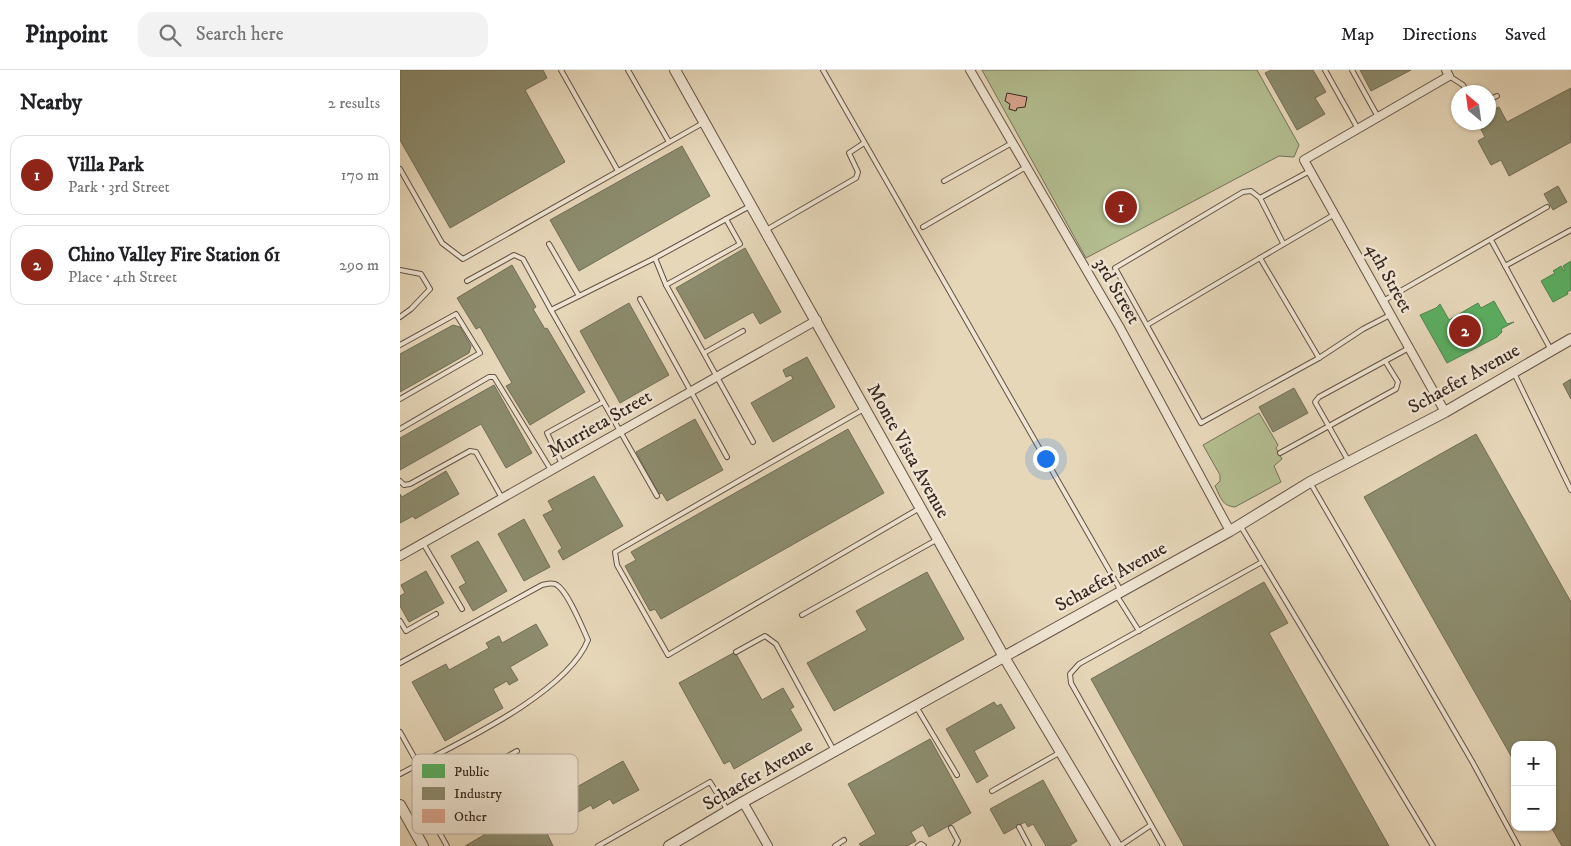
<!DOCTYPE html>
<meta charset="utf-8">
<style>
:root{--surface:#fff;--page:#f2f2f2;--text:#202124;--muted:#757577;--line:#e0e0e0;--accent:#8f2418}
body{margin:0;font-family:"IM FELL DW Pica",serif;background:var(--page);color:var(--text)}
.controls{position:absolute;right:15px;bottom:15px;display:grid;overflow:hidden;border-radius:10px;box-shadow:0 1px 4px #0004}
.controls button{width:45px;height:45px;display:grid;place-items:center;padding:0;border:0;border-bottom:1px solid var(--line);background:var(--surface);color:var(--text);font:25px sans-serif}
.compass{position:absolute;left:1051px;top:15px;width:45px;height:45px;border-radius:50%;background:var(--surface);box-shadow:0 1px 4px #0004;rotate:331deg}
.you{position:absolute;left:645px;top:388px;width:18px;height:18px;margin:-12px;border:4px solid #fff;border-radius:50%;background:#1a73e8;box-shadow:0 0 0 8px #1a73e833}
.badge{display:grid;place-items:center;width:32px;height:32px;border-radius:50%;background:var(--accent);color:#fff;font-size:16px;font-weight:700}
.pin{position:absolute;translate:-50% -50%;border:2px solid #fff;box-shadow:0 1px 5px #0006}
.list{margin:0;padding:0;list-style:none}
h2{display:flex;justify-content:space-between;align-items:center;height:65px;margin:0;padding:0 20px;font-size:21px}
h2 small{font-size:16px;font-weight:400;color:var(--muted)}
.list li{display:grid;grid-template-columns:32px 1fr auto;gap:15px;align-items:center;box-sizing:border-box;height:80px;margin:0 10px 10px;padding:0 10px;border:1px solid var(--line);border-radius:15px}
.list b{display:block;font-size:19px;white-space:nowrap}
.list p{margin:0;font-size:16px;white-space:nowrap;color:var(--muted)}
.list em{font-size:16px;font-style:normal;color:var(--muted)}
.icon{flex:none;width:28px;height:28px;fill:none;stroke:currentColor;stroke-width:2;stroke-linecap:round;stroke-linejoin:round}
.map{position:relative;flex:none;width:1171px;height:776px;overflow:hidden}
header{display:flex;align-items:center;gap:30px;box-sizing:border-box;height:70px;padding:0 25px;background:var(--surface);border-bottom:1px solid var(--line)}
header strong{font-size:24px}
nav{display:flex;gap:28px;margin-inline-start:auto;font-size:18px}
.search{width:350px;height:45px;background:var(--page);display:flex;align-items:center;gap:12px;box-sizing:border-box;padding:0 18px;border-radius:15px;color:var(--muted);font-size:19px}
main{display:flex}
aside{flex:1;background:var(--surface)}
.map>svg:first-child{display:block}
.green{fill:#b3be90;stroke:#757258}
.public{fill:#5aae61;stroke:#50864e}
.industry{fill:#8c8c6e;stroke:#726e57}
.building{fill:#daa68f;stroke:#372720}
.lines{fill:none;stroke-linecap:round;stroke-linejoin:round}
.service-casing{stroke:#635346;stroke-width:6}
.minor-casing{stroke:#635346;stroke-width:10}
.tertiary-casing{stroke:#635346;stroke-width:12}
.service{stroke:#efe5d2;stroke-width:4}
.minor{stroke:#efe5d2;stroke-width:8}
.tertiary{stroke:#efe5d2;stroke-width:10}
.labels{text-anchor:middle;dominant-baseline:central;stroke-width:5;stroke-linejoin:round;paint-order:stroke}
.street-label{font-size:19px;fill:#372720;stroke:#efe5d2}
.key{fill:#efe5d2;stroke:#b8ac9d;stroke-width:1}
.key-label{font-size:14px;fill:#372720}
</style>
<header>
<strong>Pinpoint</strong>
<div class="search"><svg class="icon" aria-label="search" viewBox="0 0 24 24"><circle cx="10" cy="10" r="6"/><path d="M15 15l6 6"/></svg>Search here</div>
<nav><a>Map</a><a>Directions</a><a>Saved</a></nav>
</header>
<main>
<aside>
<h2>Nearby<small>2 results</small></h2>
<ul class="list">
<li><span class="badge">1</span><div><b>Villa Park</b><p>Park · 3rd Street</p></div><em>170 m</em></li>
<li><span class="badge">2</span><div><b>Chino Valley Fire Station 61</b><p>Place · 4th Street</p></div><em>290 m</em></li>
</ul>
</aside>
<div class="map">
<svg width="1171" height="776" viewBox="0 0 1171 776">
<rect width="100%" height="100%" fill="#e6d7b9"/>
<filter id="stains"><feTurbulence type="fractalNoise" baseFrequency=".004" numOctaves="4"/><feColorMatrix values="0 0 0 0 .2 0 0 0 0 .09 0 0 0 0 .02 0 0 0 .5 -.17"/></filter>
<radialGradient id="worn" r=".72"><stop offset=".6" stop-color="#630" stop-opacity="0"/><stop offset="1" stop-color="#630" stop-opacity=".3"/></radialGradient>
<!-- green -->
<g class="green">
<path d="M582 0H857L899 75 894 87 879 86 686 188Z"/>
<path d="M859 343 878 375 876 378 882 389 874 396 881 412 835 437C822 436 821 428 815 416L820 411V405L803 375Z"/>
</g>
<!-- public -->
<g class="public">
<path d="M1171 191V220L1167 222 1168 224 1153 232 1141 211 1155 203 1153 201 1161 196 1164 201 1165 200 1163 196Z"/>
<path d="M1094 231 1107 254 1114 252 1101 259 1102 262 1097 267 1047 293 1020 245 1036 238 1040 234 1049 250 1078 233 1081 238Z"/>
</g>
<!-- industry -->
<g class="industry">
<path d="M0 0H143L147 8 125 20 165 92 50 158 0 70Z"/>
<path d="M871 0H913L926 22 915 28 925 44 897 60 865 3Z"/>
<path d="M960 0H1011L971 21Z"/>
<path d="M1171 18V72L1109 106 1101 90 1091 95 1078 71 1085 67 1077 52H1088V42L1099 37 1107 52Z"/>
<path d="M282 76 310 126 179 201 150 150Z"/>
<path d="M1158 116 1167 132 1153 140 1144 124Z"/>
<path d="M345 178 381 242 360 254 353 242 305 269 276 218Z"/>
<path d="M112 195 136 237 133 239 145 259 147 258 185 322 130 355 106 316 112 313 80 257 76 259 57 228Z"/>
<path d="M229 233 269 305 220 333 180 261Z"/>
<path d="M53 255 60 257 71 276 69 283 0 322V284Z"/>
<path d="M407 287 435 337 373 372 351 333 393 309 391 305 386 307 383 300Z"/>
<path d="M1171 309V329L1163 314Z"/>
<path d="M94 315 132 383 106 398 81 354 0 400V368Z"/>
<path d="M894 318 908 343 873 362 859 337Z"/>
<path d="M295 349 323 400 267 431 262 423 259 424 236 382Z"/>
<path d="M448 359 484 423 261 549 255 539 250 541 225 496 236 490 231 482Z"/>
<path d="M1076 364 1171 532V776H1162L1151 757 1152 675H1115V693L964 427Z"/>
<path d="M46 401 59 424 15 449 13 446 0 453V424L2 427Z"/>
<path d="M194 406 223 456 163 490 158 481 162 478 143 445 153 440 148 431Z"/>
<path d="M124 449 150 497 124 511 98 464Z"/>
<path d="M78 471 107 521 73 541 59 517 66 513 51 486Z"/>
<path d="M26 501 44 533 9 552 0 536V526L5 523 1 515Z"/>
<path d="M527 502 564 569 434 641 407 593 467 560 456 541Z"/>
<path d="M864 512 888 553 869 563 989 776H784L691 609Z"/>
<path d="M136 554 148 575 110 597 118 610 109 615 107 611 93 619 103 638 45 671 12 612 46 594 49 600 89 578 86 573 99 566 102 573Z"/>
<path d="M335 582 362 630 383 618 394 637 390 639 402 660 334 699 330 691 324 694 279 613Z"/>
<path d="M594 632 597 636 601 634 615 658 574 681 588 706 577 713 546 659Z"/>
<path d="M530 669 571 743 529 767 523 755 511 762 516 771 507 776H461L459 774 476 764 448 714Z"/>
<path d="M223 691 239 720 213 734 210 729 193 739 191 735 173 745 177 753 168 758 163 749 156 753 153 748 145 753 149 759 146 761 153 776H65L84 765 77 752 83 749 81 745 91 740 96 748 118 736 105 713 126 702 140 726 151 719 164 741 169 738 172 731 169 725 175 718Z"/>
<path d="M643 710 677 771 669 776H646L633 754 628 757 625 752 604 764 590 739Z"/>
</g>
<!-- building -->
<path class="building" d="M607 23 627 27 625 37 617 38 616 41 609 39 610 34 605 31Z"/>
<g class="lines">
<defs>
<g id="service">
<path d="M161 0 218 101"/>
<path d="M228 0 269 72"/>
<path d="M423 0 721 521"/>
<path d="M925 0 958 59"/>
<path d="M952 0 978 47"/>
<path d="M1049 6 1063 15 1067 22"/>
<path d="M1088 30 1097 26"/>
<path d="M0 99 42 173 63 189 303 53"/>
<path d="M544 111 612 73"/>
<path d="M860 128 851 121 843 122 715 198 801 353 919 288"/>
<path d="M935 144 860 188 919 288 963 259 990 245"/>
<path d="M523 157 626 97"/>
<path d="M366 160 456 108 458 102 449 83 464 73"/>
<path d="M1091 170 1151 280"/>
<path d="M883 173 860 128 910 101"/>
<path d="M149 174 179 226"/>
<path d="M255 188 266 215 353 372"/>
<path d="M1105 196 1171 160"/>
<path d="M0 200 21 204 30 219 11 239 0 247"/>
<path d="M67 211 114 185 123 189 151 240"/>
<path d="M266 215 340 174 326 149"/>
<path d="M240 229 327 387"/>
<path d="M983 231 1147 137"/>
<path d="M747 255 860 188"/>
<path d="M0 275 56 244 80 283 0 329"/>
<path d="M304 283 343 261"/>
<path d="M1114 303 1171 420"/>
<path d="M464 339 215 482 217 495 268 585 520 438"/>
<path d="M0 359 89 307H94L151 400"/>
<path d="M880 383 996 319 998 312 985 291"/>
<path d="M949 392 915 332 919 327 1009 278"/>
<path d="M162 394 147 363 203 332"/>
<path d="M0 411 4 415 10 414 70 381 76 382 102 428"/>
<path d="M911 414 1073 693 1118 776"/>
<path d="M257 426 151 240 255 188 350 136"/>
<path d="M840 455 1033 776"/>
<path d="M23 473 62 539"/>
<path d="M717 526 739 561"/>
<path d="M402 545 538 469"/>
<path d="M0 551 6 561 36 544"/>
<path d="M336 582 365 566 376 574 433 679"/>
<path d="M0 593 142 515C147 514 153 512 157 515 168 522 182 557 188 570 166 625 52 676 0 704"/>
<path d="M517 638 557 705"/>
<path d="M0 662 18 694"/>
<path d="M592 721 659 683"/>
<path d="M30 746 47 776"/>
<path d="M12 756 30 746 46 720 117 681"/>
<path d="M619 757 629 776"/>
<path d="M551 758 558 771 555 776"/>
<path d="M198 776 310 712 328 741"/>
<path d="M435 776 444 770"/>
<path d="M518 776 521 774 524 776"/>
<path d="M720 776 751 755"/>
<path d="M763 776 671 613 670 604 679 594 862 492"/>
</g>
<g id="minor">
<path d="M570 0 719 256 830 461"/>
<path d="M1045 342 904 90 1049 6 1046 0"/>
<path d="M0 486 417 250"/>
<path d="M343 732 368 776"/>
</g>
<g id="tertiary">
<path d="M275 0 604 587 717 776"/>
<path d="M0 735 23 776"/>
<path d="M269 776 343 732 830 461 910 412 1045 342 1171 269"/>
</g>
</defs>
<!-- service casing -->
<use href="#service" class="service-casing"/>
<!-- minor casing -->
<use href="#minor" class="minor-casing"/>
<!-- tertiary casing -->
<use href="#tertiary" class="tertiary-casing"/>
<!-- service -->
<use href="#service" class="service"/>
<!-- minor -->
<use href="#minor" class="minor"/>
<!-- tertiary -->
<use href="#tertiary" class="tertiary"/>
</g>
<g class="labels">
<!-- street labels -->
<g class="street-label">
<text transform="translate(989 208) rotate(61)">4th Street</text>
<text transform="translate(717 221) rotate(60)">3rd Street</text>
<text transform="translate(1064 309) rotate(-29)">Schaefer Avenue</text>
<text transform="translate(200 354) rotate(-30)">Murrieta Street</text>
<text transform="translate(508 381) rotate(61)">Monte Vista Avenue</text>
<text transform="translate(711 507) rotate(-29)">Schaefer Avenue</text>
<text transform="translate(358 705) rotate(-30)">Schaefer Avenue</text>
</g>
</g>
<!-- legend -->
<rect x="12" y="684" width="166" height="80" rx="8" class="key"/>
<rect x="22" y="694" width="23" height="14" fill="#5aae61"/>
<rect x="22" y="717" width="23" height="13" fill="#8c8c6e"/>
<rect x="22" y="739" width="23" height="14" fill="#daa68f"/>
<g class="key-label">
<text x="54" y="706">Public</text>
<text x="54" y="728">Industry</text>
<text x="54" y="751">Other</text>
</g>
<rect width="100%" height="100%" filter="url(#stains)"/>
<rect width="100%" height="100%" fill="url(#worn)"/>
</svg>
<div class="controls">
<button>+</button>
<button>−</button>
</div>
<svg class="compass" viewBox="-18 -18 36 36"><path d="M0-13l5 13h-10z" fill="#e53935"/><path d="M0 13l5-13h-10z" fill="#757577"/></svg>
<div class="you"></div>
<div class="pin badge" style="left:721px;top:137px">1</div>
<div class="pin badge" style="left:1065px;top:261px">2</div>
</div>
</main>
